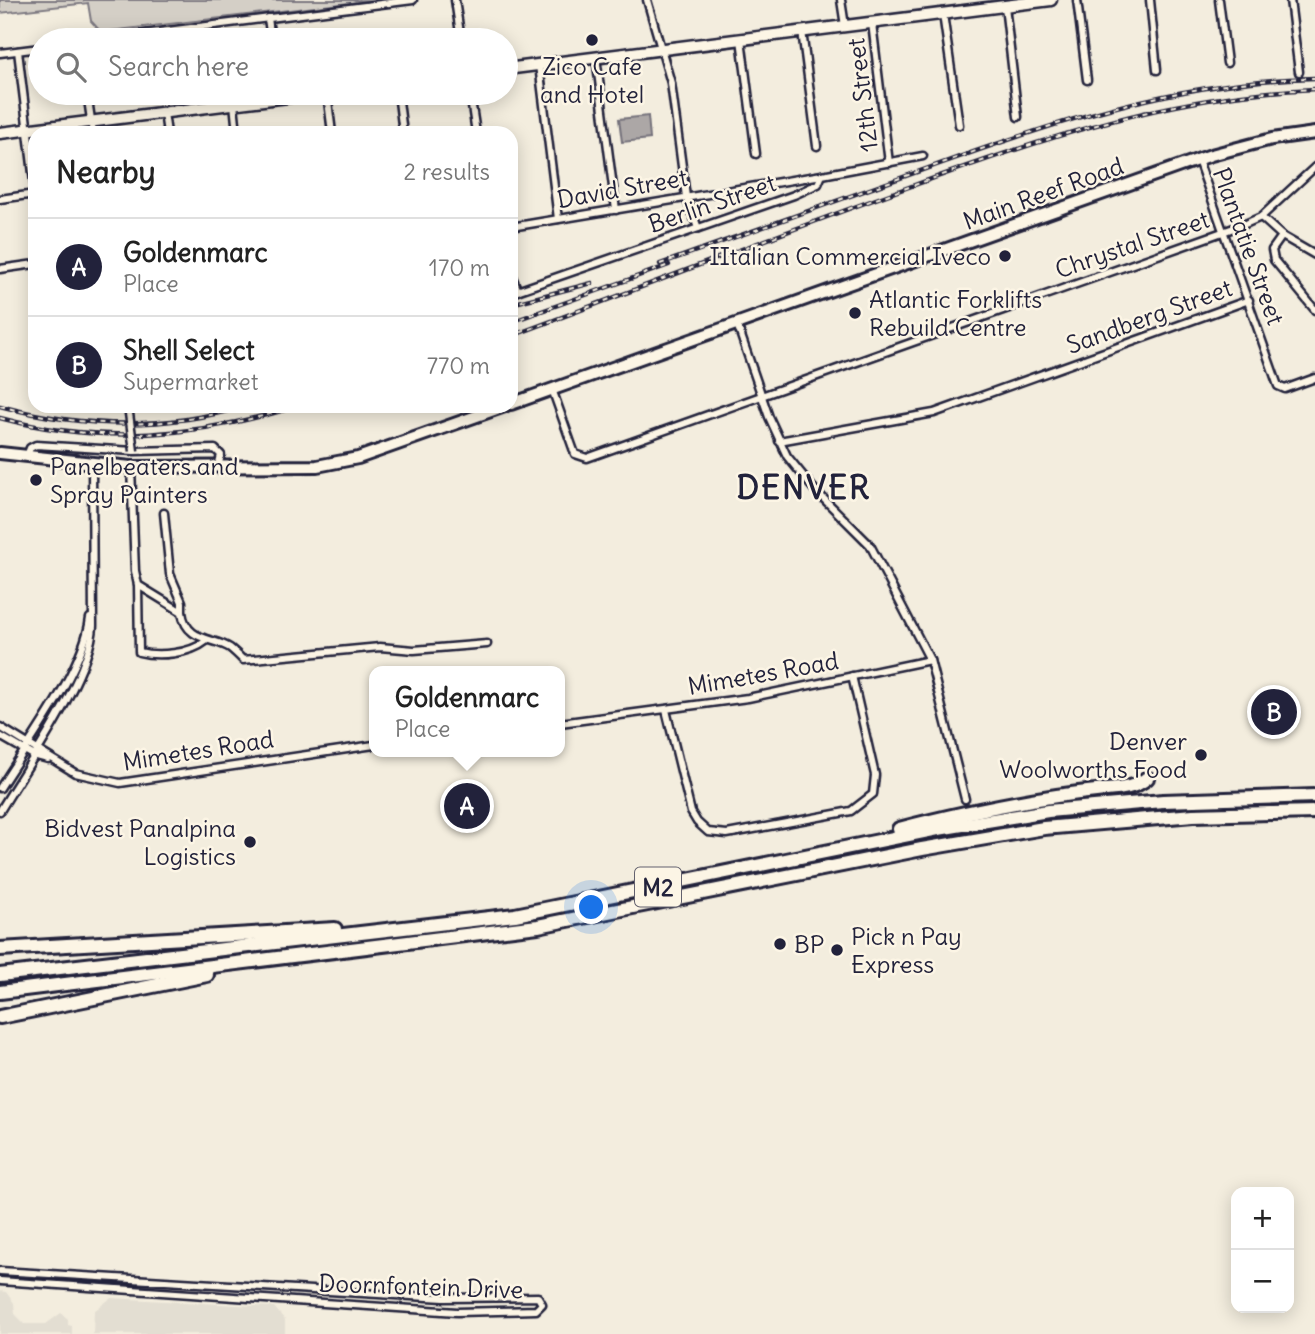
<!DOCTYPE html>
<meta charset="utf-8">
<style>
:root{--surface:#fff;--page:#f2f2f2;--text:#222;--muted:#767676;--line:#e0e0e0;--accent:#22223b}
body{margin:0;font-family:Delius,sans-serif;background:var(--page);color:var(--text)}
.controls{position:absolute;right:21px;bottom:21px;display:grid;overflow:hidden;border-radius:14px;box-shadow:0 4px 18px #0003}
.controls button{width:63px;height:63px;display:grid;place-items:center;padding:0;border:0;border-bottom:2px solid var(--line);background:var(--surface);color:var(--text);font:35px sans-serif}
.you{position:absolute;left:592px;top:908px;width:24px;height:24px;margin:-18px;border:5px solid #fff;border-radius:50%;background:#1a73e8;box-shadow:0 0 0 10px #1a73e833}
.badge{display:grid;place-items:center;width:46px;height:46px;border-radius:50%;background:var(--accent);color:#fff;font-size:23px;font-weight:700}
.pin{position:absolute;translate:-50% -50%;border:4px solid #fff;box-shadow:0 2px 7px #0006}
.popup{position:absolute;left:369px;top:666px;width:196px;height:91px;box-sizing:border-box;display:grid;place-content:center;border-radius:14px;background:var(--surface);filter:drop-shadow(0 2px 5px #0005);font-size:23px;white-space:nowrap;color:var(--muted)}
.popup b{font-size:26px;color:var(--text)}
.popup::after{content:'';position:absolute;left:50%;top:100%;margin-left:-14px;border:14px solid transparent;border-top-color:var(--surface)}
.list{margin:0;padding:0;list-style:none}
h2{display:flex;justify-content:space-between;align-items:center;height:91px;margin:0;padding:0 28px;font-size:30px}
h2 small{font-size:23px;font-weight:400;color:var(--muted)}
.list li{display:grid;grid-template-columns:46px 1fr auto;gap:21px;align-items:center;box-sizing:border-box;height:98px;padding:0 28px;border-top:2px solid var(--line)}
.list b{display:block;font-size:26px;white-space:nowrap}
.list p{margin:0;font-size:23px;white-space:nowrap;color:var(--muted)}
.list em{font-size:23px;font-style:normal;color:var(--muted)}
.icon{flex:none;width:38px;height:38px;fill:none;stroke:currentColor;stroke-width:2;stroke-linecap:round;stroke-linejoin:round}
.map{position:relative;flex:none;width:1315px;height:1334px;overflow:hidden}
.search{position:absolute;background:var(--surface);box-shadow:0 4px 18px #0003;left:28px;top:28px;width:490px;height:77px;display:flex;align-items:center;gap:18px;box-sizing:border-box;padding:0 24px;border-radius:38px;color:var(--muted);font-size:26px}
.panel{position:absolute;background:var(--surface);box-shadow:0 4px 18px #0003;left:28px;top:126px;width:490px;height:287px;border-radius:21px}
.map>svg:first-child{display:block}
.built{fill:#e3ded2}
.green{fill:#d4cfc6;stroke:#7b7880;stroke-width:2}
.water{fill:#aca7a6;stroke:#75727b;stroke-width:2}
.lines{fill:none;stroke-linecap:round;stroke-linejoin:round}
.street-casing{stroke:#22223b;stroke-width:11}
.secondary-casing{stroke:#22223b;stroke-width:15}
.primary-casing{stroke:#22223b;stroke-width:16}
.highway-casing{stroke:#22223b;stroke-width:18}
.street{stroke:#fcf5e5;stroke-width:6}
.secondary{stroke:#fcf5e5;stroke-width:10}
.primary{stroke:#fcf5e5;stroke-width:10}
.highway{stroke:#fcf5e5;stroke-width:12}
.rail-casing{stroke:#22223b;stroke-width:4.5}
.rail{stroke:#fcf5e5;stroke-width:2;stroke-dasharray:5;stroke-linecap:butt}
.street-bridge-casing{stroke:#22223b;stroke-width:11;stroke-linecap:butt}
.street-bridge{stroke:#fcf5e5;stroke-width:6}
.poi-dot{fill:#22223b;stroke:#fcf5e5;stroke-width:2.5}
.labels{text-anchor:middle;dominant-baseline:central;stroke-width:5;stroke-linejoin:round;paint-order:stroke}
.shield{fill:#fcf5e5;stroke:#63616e;stroke-width:2}
.shield-label{font-size:23px;font-weight:bold;fill:#22223b}
.poi-label{font-size:24px;fill:#22223b;stroke:#fcf5e5;text-anchor:start}
.street-label{font-size:24px;fill:#22223b;stroke:#fcf5e5}
.district-label{font-size:32px;font-weight:bold;letter-spacing:2px;fill:#22223b;stroke:#fcf5e5}
</style>
<div class="map">
<svg width="1315" height="1334" viewBox="0 0 1315 1334">
<rect width="100%" height="100%" fill="#f3edde"/>
<filter id="ink" filterUnits="userSpaceOnUse"><feTurbulence type="fractalNoise" baseFrequency=".0143" numOctaves="2"/><feDisplacementMap in="SourceGraphic" scale="14" xChannelSelector="R" yChannelSelector="G"/><feConvolveMatrix kernelMatrix="1 2 1 2 8 2 1 2 1" color-interpolation-filters="sRGB"/></filter>
<g filter="url(#ink)">
<!-- built -->
<g class="built">
<path d="M0 1291 6 1292 14 1303 15 1314 25 1324H46L61 1313 68 1319V1325L72 1326V1334H0Z"/>
<path d="M111 1298 274 1307 285 1320V1334H93L94 1311Z"/>
</g>
<!-- green -->
<path class="green" d="M0 0H376L101 32 91 21 88 3 0 13Z"/>
<!-- water -->
<path class="water" d="M648 116 650 139 622 142 619 119Z"/>
<g class="lines">
<defs>
<g id="street">
<path d="M455 0 461 40"/>
<path d="M647 0 671 83 686 197 698 228"/>
<path d="M841 0 845 26"/>
<path d="M1077 0 1087 80"/>
<path d="M1150 0 1157 70"/>
<path d="M1219 0 1227 63"/>
<path d="M1290 0 1299 72"/>
<path d="M1005 6 1018 117"/>
<path d="M943 14 959 125"/>
<path d="M268 18 271 40"/>
<path d="M872 23 889 163"/>
<path d="M802 31 817 146"/>
<path d="M741 39 756 154"/>
<path d="M96 40 413 0"/>
<path d="M18 51 35 190"/>
<path d="M0 53 40 48"/>
<path d="M596 57 616 210"/>
<path d="M539 65 558 219"/>
<path d="M87 93 93 133"/>
<path d="M327 93 332 133"/>
<path d="M398 93 403 133"/>
<path d="M470 93 476 133"/>
<path d="M234 104 237 133"/>
<path d="M164 113 167 133"/>
<path d="M1198 160 1278 386 1285 389 1315 378"/>
<path d="M0 199 35 194"/>
<path d="M1261 217 1282 236 1315 255"/>
<path d="M511 227 822 175"/>
<path d="M1282 236 1272 250 1274 260 1315 310"/>
<path d="M0 269 35 264"/>
<path d="M511 274 518 291"/>
<path d="M511 293 794 195 818 184 822 175 923 156"/>
<path d="M737 324 769 417 787 456 813 488 870 545 930 660 965 799"/>
<path d="M552 389 575 454 587 458 1245 224 1261 217 1315 167"/>
<path d="M779 441 934 413 1249 300"/>
<path d="M27 456 30 448 36 445 134 451 215 449 221 455 218 467"/>
<path d="M131 467 135 571 138 585 182 612C186 642 213 637 230 648 235 652 239 656 243 660L380 647 414 650 487 644"/>
<path d="M164 513 170 574 182 602V612"/>
<path d="M138 585 139 652C158 657 190 654 206 641"/>
<path d="M666 710 691 812 697 822 708 832 727 834 851 811 873 794 875 775 852 676"/>
<path d="M560 723 748 698 930 660"/>
<path d="M0 727 75 773 120 783 374 745"/>
<path d="M0 736 33 755 48 759"/>
<path d="M0 788C28 743 84 669 90 618"/>
<path d="M0 811C27 766 91 675 93 626L92 464"/>
<path d="M0 1271 444 1298 538 1297 542 1304 536 1310 457 1312 0 1281"/>
</g>
<g id="secondary">
<path d="M506 69 1051 0"/>
<path d="M0 133 320 93"/>
</g>
<g id="primary">
<path d="M511 404 1211 155 1272 139 1315 133"/>
<path d="M0 453 131 467 317 466 358 458 505 406"/>
</g>
<g id="highway">
<path d="M899 829C965 812 1028 798 1096 791 1114 789 1133 790 1147 778"/>
<path d="M0 949 335 929"/>
<path d="M0 975 515 915 938 829 1048 811 1163 801 1315 796"/>
<path d="M0 992 538 926 922 849 1044 828 1193 815 1315 812"/>
<path d="M0 1017 207 975"/>
</g>
</defs>
<!-- street casing -->
<use href="#street" class="street-casing"/>
<!-- secondary casing -->
<use href="#secondary" class="secondary-casing"/>
<!-- primary casing -->
<use href="#primary" class="primary-casing"/>
<!-- highway casing -->
<use href="#highway" class="highway-casing"/>
<!-- street -->
<use href="#street" class="street"/>
<!-- secondary -->
<use href="#secondary" class="secondary"/>
<!-- primary -->
<use href="#primary" class="primary"/>
<!-- highway -->
<use href="#highway" class="highway"/>
<defs>
<g id="rail">
<path d="M660 264C752 232 843 198 934 166 1058 121 1182 80 1315 78"/>
<path d="M511 304 592 283"/>
<path d="M511 322 669 265"/>
<path d="M511 336C644 287 775 235 909 187 1042 139 1172 94 1315 89"/>
<path d="M0 406C82 428 163 431 245 406"/>
<path d="M0 418C102 445 197 437 298 406"/>
</g>
</defs>
<!-- rail casing -->
<use href="#rail" class="rail-casing"/>
<!-- rail -->
<use href="#rail" class="rail"/>
<defs>
<path id="street-bridge" d="M128 406 134 451"/>
</defs>
<!-- street-bridge casing -->
<use href="#street-bridge" class="street-bridge-casing"/>
<!-- street-bridge -->
<use href="#street-bridge" class="street-bridge"/>
</g>
</g>
<!-- markers -->
<g class="poi-dot">
<circle cx="592" cy="40" r="7"/>
<circle cx="1005" cy="256" r="7"/>
<circle cx="855" cy="313" r="7"/>
<circle cx="36" cy="480" r="7"/>
<circle cx="1201" cy="755" r="7"/>
<circle cx="250" cy="842" r="7"/>
<circle cx="780" cy="944" r="7"/>
<circle cx="837" cy="950" r="7"/>
</g>
<g class="labels">
<!-- shield labels -->
<rect class="shield" x="635" y="867.5" width="46" height="39" rx="5"/>
<g class="shield-label">
<text x="658" y="887">M2</text>
</g>
<!-- poi labels -->
<g class="poi-label">
<text x="592" y="66" text-anchor="middle">Zico Cafe<tspan x="592" dy="28">and Hotel</tspan></text>
<text x="991" y="256" text-anchor="end">IItalian Commercial Iveco</text>
<text x="869" y="299">Atlantic Forklifts<tspan x="869" dy="28">Rebuild Centre</tspan></text>
<text x="50" y="466">Panelbeaters and<tspan x="50" dy="28">Spray Painters</tspan></text>
<text x="1187" y="741" text-anchor="end">Denver<tspan x="1187" dy="28">Woolworths Food</tspan></text>
<text x="236" y="828" text-anchor="end">Bidvest Panalpina<tspan x="236" dy="28">Logistics</tspan></text>
<text x="851" y="936">Pick n Pay<tspan x="851" dy="28">Express</tspan></text>
<text x="794" y="944">BP</text>
</g>
<!-- street labels -->
<g class="street-label">
<text transform="translate(862 95) rotate(-97)">12th Street</text>
<text transform="translate(622 188) rotate(-10)">David Street</text>
<text transform="translate(1043 193) rotate(-20)">Main Reef Road</text>
<text transform="translate(712 203) rotate(-19)">Berlin Street</text>
<text transform="translate(1132 244) rotate(-19)">Chrystal Street</text>
<text transform="translate(1249 246) rotate(70)">Plantatie Street</text>
<text transform="translate(1149 316) rotate(-20)">Sandberg Street</text>
<text transform="translate(763 673) rotate(-10)">Mimetes Road</text>
<text transform="translate(198 750) rotate(-9)">Mimetes Road</text>
<text transform="translate(421 1286) rotate(2)">Doornfontein Drive</text>
</g>
<!-- district labels -->
<g class="district-label">
<text x="804" y="487">DENVER</text>
</g>
</g>
</svg>
<div class="controls">
<button>+</button>
<button>−</button>
</div>
<div class="you"></div>
<div class="pin badge" style="left:467px;top:806px">A</div>
<div class="popup"><b>Goldenmarc</b>Place</div>
<div class="pin badge" style="left:1274px;top:712px">B</div>
<div class="search"><svg class="icon" aria-label="search" viewBox="0 0 24 24"><circle cx="10" cy="10" r="6"/><path d="M15 15l6 6"/></svg>Search here</div>
<section class="panel">
<h2>Nearby<small>2 results</small></h2>
<ul class="list">
<li><span class="badge">A</span><div><b>Goldenmarc</b><p>Place</p></div><em>170 m</em></li>
<li><span class="badge">B</span><div><b>Shell Select</b><p>Supermarket</p></div><em>770 m</em></li>
</ul>
</section>
</div>
